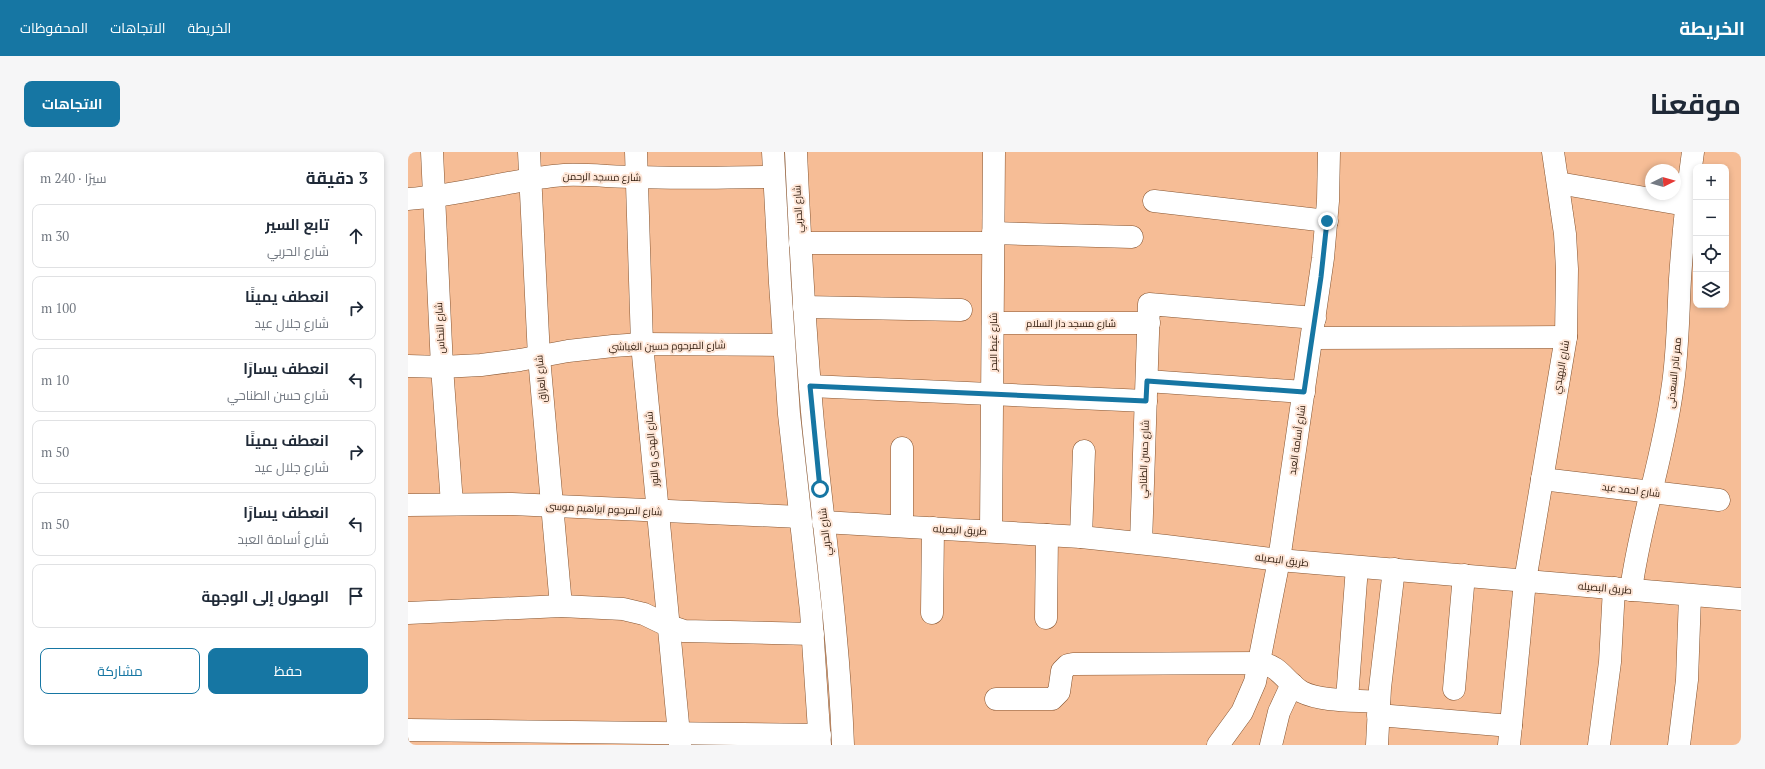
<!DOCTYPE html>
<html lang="ar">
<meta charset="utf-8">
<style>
:root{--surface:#fff;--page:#f6f6f7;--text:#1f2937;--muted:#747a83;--line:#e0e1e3;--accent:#1676a3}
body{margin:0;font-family:"PT Serif",Cairo,serif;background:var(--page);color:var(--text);direction:rtl}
.controls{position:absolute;right:12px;top:12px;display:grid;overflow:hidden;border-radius:8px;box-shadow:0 2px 6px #0003}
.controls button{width:36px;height:36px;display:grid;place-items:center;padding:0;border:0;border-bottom:1px solid var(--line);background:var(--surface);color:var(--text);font:20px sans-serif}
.compass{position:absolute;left:1237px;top:12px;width:36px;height:36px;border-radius:50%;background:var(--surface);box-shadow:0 2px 6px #0003;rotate:85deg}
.stop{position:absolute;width:12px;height:12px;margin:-9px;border:3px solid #1676a3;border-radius:50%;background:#fff}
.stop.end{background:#1676a3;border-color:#fff;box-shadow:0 1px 4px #0008}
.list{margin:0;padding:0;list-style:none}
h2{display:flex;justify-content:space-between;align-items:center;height:52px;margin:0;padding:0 16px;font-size:17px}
h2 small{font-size:13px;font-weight:400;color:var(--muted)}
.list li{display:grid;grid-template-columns:26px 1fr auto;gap:12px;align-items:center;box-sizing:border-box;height:64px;margin:0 8px 8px;padding:0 8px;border:1px solid var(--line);border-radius:8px}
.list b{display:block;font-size:15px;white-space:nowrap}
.list p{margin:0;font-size:13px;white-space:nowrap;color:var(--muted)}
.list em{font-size:13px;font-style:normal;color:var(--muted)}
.actions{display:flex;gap:8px;padding:12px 16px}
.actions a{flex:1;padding:9px 0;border:1px solid var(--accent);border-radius:8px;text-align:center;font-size:14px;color:var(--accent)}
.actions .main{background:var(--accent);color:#fff}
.icon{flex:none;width:22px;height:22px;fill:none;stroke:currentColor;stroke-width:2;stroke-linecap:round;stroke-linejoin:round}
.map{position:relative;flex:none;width:1333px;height:593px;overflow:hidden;direction:ltr;border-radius:8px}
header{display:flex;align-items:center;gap:24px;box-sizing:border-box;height:56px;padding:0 20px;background:var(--accent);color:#fff}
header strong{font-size:19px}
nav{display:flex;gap:22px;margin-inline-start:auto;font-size:14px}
.intro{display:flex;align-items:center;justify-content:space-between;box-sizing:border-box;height:96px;padding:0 24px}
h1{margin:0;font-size:28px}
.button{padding:10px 18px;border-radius:8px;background:var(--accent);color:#fff;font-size:14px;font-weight:700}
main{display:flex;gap:24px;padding:0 24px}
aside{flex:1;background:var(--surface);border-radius:8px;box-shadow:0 2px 6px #0003}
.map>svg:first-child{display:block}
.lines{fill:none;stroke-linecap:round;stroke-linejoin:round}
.street-casing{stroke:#865531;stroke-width:23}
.secondary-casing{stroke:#865531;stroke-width:23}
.street{stroke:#fff;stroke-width:22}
.secondary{stroke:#fff;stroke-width:22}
.route{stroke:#1676a3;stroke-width:5}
.labels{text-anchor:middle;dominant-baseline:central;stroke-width:4;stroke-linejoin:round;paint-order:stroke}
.street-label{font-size:10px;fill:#2a1506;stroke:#fee6d7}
</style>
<header>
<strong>الخريطة</strong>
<nav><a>الخريطة</a><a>الاتجاهات</a><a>المحفوظات</a></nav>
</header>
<div class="intro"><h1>موقعنا</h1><a class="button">الاتجاهات</a></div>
<main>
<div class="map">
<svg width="1333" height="593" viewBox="0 0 1333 593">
<rect width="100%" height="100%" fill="#f6bd96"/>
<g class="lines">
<defs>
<g id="street">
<path d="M24 0 34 215 44 352"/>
<path d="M121 0 131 205 153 454"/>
<path d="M228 0 234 192 272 593"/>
<path d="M1150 31 1278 53"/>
<path d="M0 47C53 44 103 27 156 23 181 22 205 25 229 25 275 27 320 25 366 25"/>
<path d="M746 49 919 69"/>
<path d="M585 81 724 85"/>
<path d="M392 91H585"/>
<path d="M396 155 553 158"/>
<path d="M585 171H741"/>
<path d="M904 186 1158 185"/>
<path d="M0 214 34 215 73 213 112 208 160 199 205 194 234 192 376 193"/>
<path d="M739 229 896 240"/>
<path d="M402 234 738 249"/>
<path d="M494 296V374"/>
<path d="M1134 327 1311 348"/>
<path d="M0 353 104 352 392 365"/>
<path d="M415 370 673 385 758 394 871 408 1333 447"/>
<path d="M583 379 586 0"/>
<path d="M673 385 676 299"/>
<path d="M733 391 741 152 907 166"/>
<path d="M1223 438C1232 370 1255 306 1264 239 1270 202 1270 164 1272 127 1275 84 1279 42 1285 0"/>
<path d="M0 461 153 454 215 457 236 462 261 474 276 479 405 482"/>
<path d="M524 461 525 376"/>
<path d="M638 466 639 383"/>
<path d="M1046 537 1056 423"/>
<path d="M588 547H644L651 540 654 519 660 513 665 512 852 511C872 513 878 531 894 540 914 550 949 548 971 550"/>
<path d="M939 547 949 415"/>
<path d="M970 563 1103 574"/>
<path d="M1 578 412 583"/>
<path d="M810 593 834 560 847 530 871 408 915 106 920 49 921 0"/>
<path d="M863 593 871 560 884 532"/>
<path d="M969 593 972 536 986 417"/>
<path d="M1101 593 1117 429 1158 185 1159 117 1157 82 1145 0"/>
<path d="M1191 593 1202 510 1206 436"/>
<path d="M1271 593 1279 528 1282 444"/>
</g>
<g id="secondary">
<path d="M365 0 372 131 381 262 403 459 412 593"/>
<path d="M388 0C392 90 397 181 405 271 416 379 431 485 435 593"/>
</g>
</defs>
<!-- street casing -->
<use href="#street" class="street-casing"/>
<!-- secondary casing -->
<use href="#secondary" class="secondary-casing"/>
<!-- street -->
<use href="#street" class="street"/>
<!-- secondary -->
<use href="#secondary" class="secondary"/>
</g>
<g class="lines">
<!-- route -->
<path class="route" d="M412 337 402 234 738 249 739 229 896 240 913 125 919 69"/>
</g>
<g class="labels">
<!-- street labels -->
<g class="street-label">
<text transform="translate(194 25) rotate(1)">شارع مسجد الرحمن</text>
<text transform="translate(390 57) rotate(-93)">شارع الحربي</text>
<text x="663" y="171">شارع مسجد دار السلام</text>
<text transform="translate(32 176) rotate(-93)">شارع النحاس</text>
<text transform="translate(585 190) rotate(-90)">شارع غيط البحر</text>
<text transform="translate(259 194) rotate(-1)">شارع المرحوم حسين الغباشي</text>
<text transform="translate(1153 215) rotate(-80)">شارع البهيدي</text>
<text transform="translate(1266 221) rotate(-84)">ممر نادر السعدنى</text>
<text transform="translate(133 227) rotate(-95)">شارع العزاق</text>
<text transform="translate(889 288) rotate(-82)">شارع أسامة العبد</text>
<text transform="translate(244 297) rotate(-95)">شارع الهدى و النور</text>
<text transform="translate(736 307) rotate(-88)">شارع حسن الطناحي</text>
<text transform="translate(1223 338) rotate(7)">شارع احمد عيد</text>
<text transform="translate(196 357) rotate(3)">شارع المرحوم ابراهيم موسى</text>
<text transform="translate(552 378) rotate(3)">طريق البصيله</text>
<text transform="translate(417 380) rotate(-96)">شارع الحربي</text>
<text transform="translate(874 408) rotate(7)">طريق البصيله</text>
<text transform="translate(1197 436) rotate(5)">طريق البصيله</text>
</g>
</g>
</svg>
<div class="controls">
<button>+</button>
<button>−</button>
<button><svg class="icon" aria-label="locate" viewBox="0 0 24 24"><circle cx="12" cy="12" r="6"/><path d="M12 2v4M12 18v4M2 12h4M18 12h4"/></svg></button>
<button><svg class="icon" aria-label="layers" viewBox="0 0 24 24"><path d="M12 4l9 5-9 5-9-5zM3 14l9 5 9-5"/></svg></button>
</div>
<svg class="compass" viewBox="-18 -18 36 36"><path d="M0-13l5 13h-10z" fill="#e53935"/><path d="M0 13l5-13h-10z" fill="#747a83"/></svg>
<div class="stop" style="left:412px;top:337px"></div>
<div class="stop end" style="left:919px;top:69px"></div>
</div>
<aside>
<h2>3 دقيقة<small>سيرًا · 240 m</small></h2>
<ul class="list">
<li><svg class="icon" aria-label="ahead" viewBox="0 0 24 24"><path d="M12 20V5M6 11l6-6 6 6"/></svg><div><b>تابع السير</b><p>شارع الحربي</p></div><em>30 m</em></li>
<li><svg class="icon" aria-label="right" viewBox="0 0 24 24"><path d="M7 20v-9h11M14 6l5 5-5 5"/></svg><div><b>انعطف يمينًا</b><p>شارع جلال عيد</p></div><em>100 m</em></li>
<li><svg class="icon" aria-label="left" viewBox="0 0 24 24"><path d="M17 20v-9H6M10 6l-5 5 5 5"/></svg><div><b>انعطف يسارًا</b><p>شارع حسن الطناحي</p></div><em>10 m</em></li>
<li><svg class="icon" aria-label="right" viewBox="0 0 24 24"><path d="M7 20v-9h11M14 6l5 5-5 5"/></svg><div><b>انعطف يمينًا</b><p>شارع جلال عيد</p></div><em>50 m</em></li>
<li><svg class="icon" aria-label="left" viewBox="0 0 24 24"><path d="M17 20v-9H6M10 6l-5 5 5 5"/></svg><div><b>انعطف يسارًا</b><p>شارع أسامة العبد</p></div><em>50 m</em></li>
<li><svg class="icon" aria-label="arrive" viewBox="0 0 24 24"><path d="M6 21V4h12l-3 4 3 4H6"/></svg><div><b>الوصول إلى الوجهة</b></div></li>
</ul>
<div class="actions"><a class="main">حفظ</a><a>مشاركة</a></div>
</aside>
</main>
